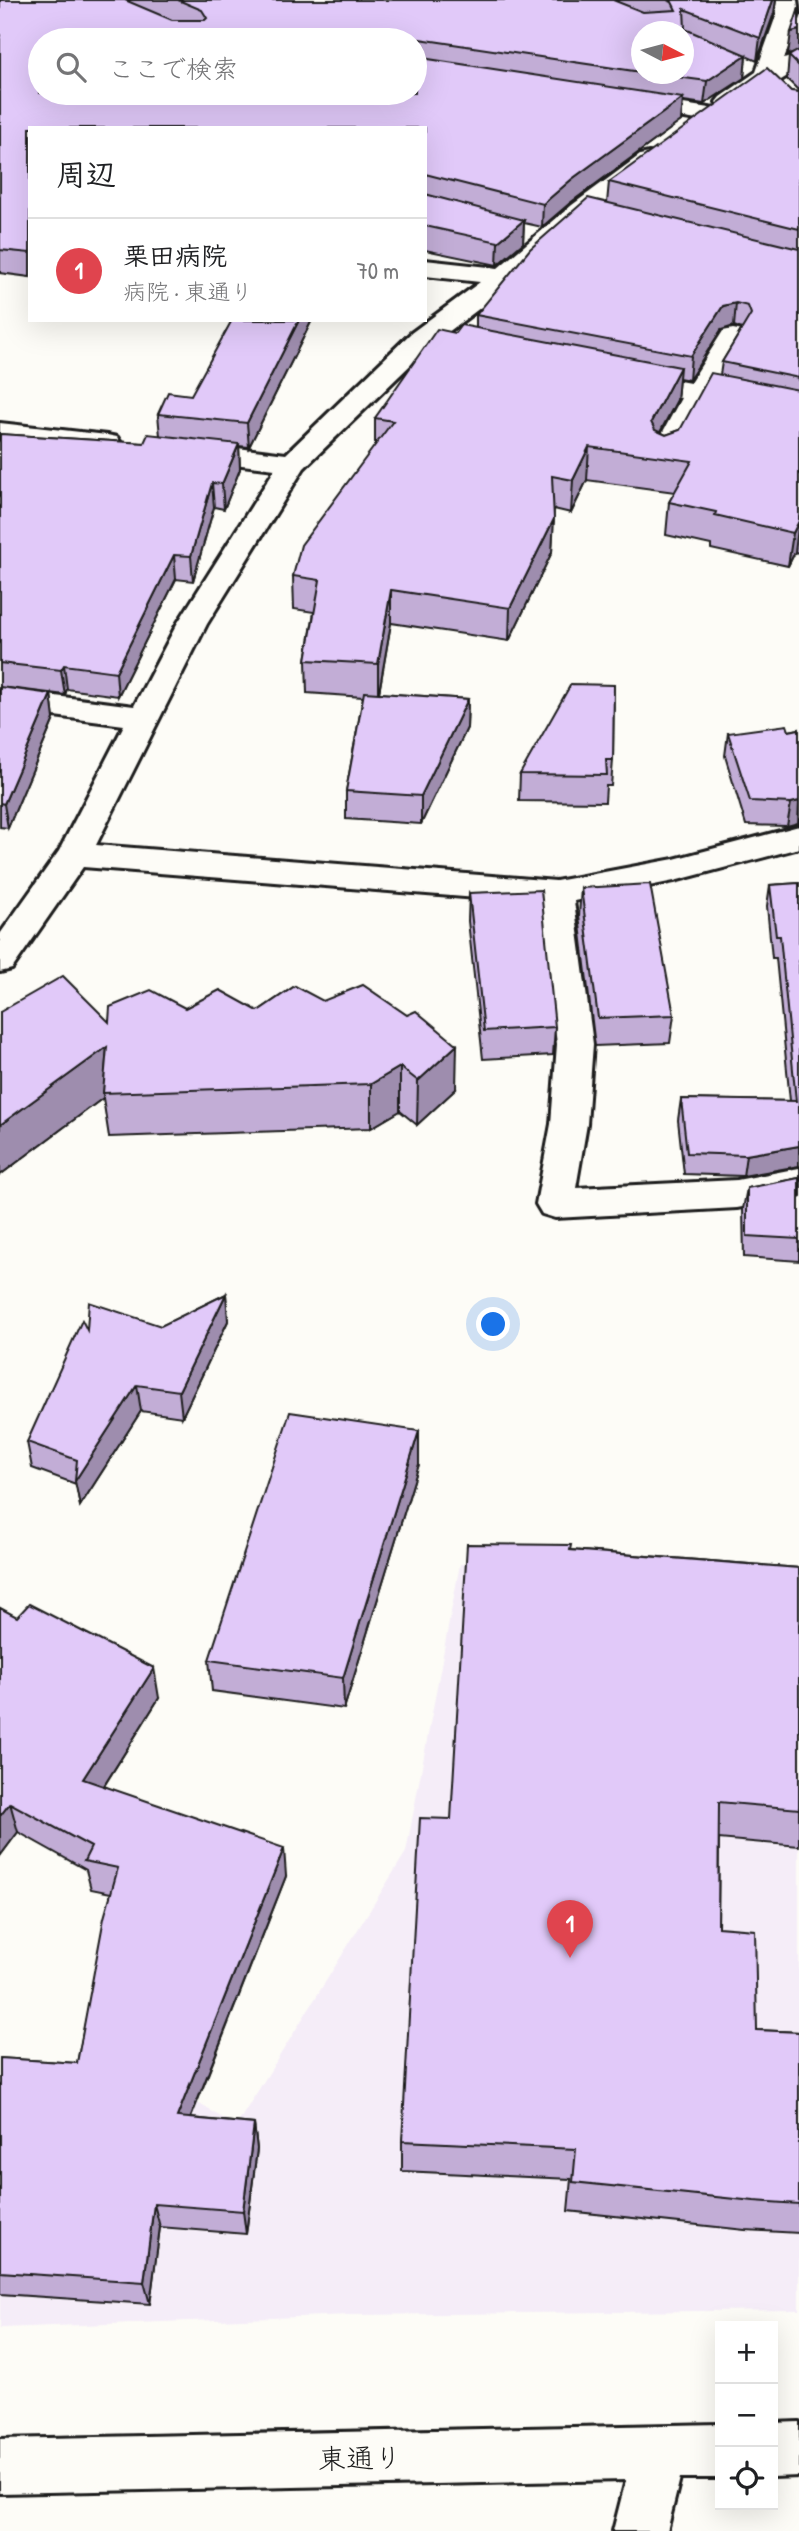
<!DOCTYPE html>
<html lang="ja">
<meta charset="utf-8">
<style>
:root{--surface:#fff;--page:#f6f6f6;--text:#202124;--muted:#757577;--line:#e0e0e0;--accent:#c8321e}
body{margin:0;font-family:"Patrick Hand","Klee One",sans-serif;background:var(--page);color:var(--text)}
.controls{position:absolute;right:21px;bottom:21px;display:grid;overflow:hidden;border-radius:0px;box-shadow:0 7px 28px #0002}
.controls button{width:63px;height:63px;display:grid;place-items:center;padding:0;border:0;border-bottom:2px solid var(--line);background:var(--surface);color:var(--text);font:35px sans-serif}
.compass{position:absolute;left:631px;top:21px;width:63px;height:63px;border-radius:50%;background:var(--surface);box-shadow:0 7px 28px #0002;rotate:96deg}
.you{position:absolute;left:494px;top:1325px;width:24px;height:24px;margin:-18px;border:5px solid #fff;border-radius:50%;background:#1a73e8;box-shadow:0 0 0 10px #1a73e833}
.badge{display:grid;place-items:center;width:46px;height:46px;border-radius:50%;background:var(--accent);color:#fff;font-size:23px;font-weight:700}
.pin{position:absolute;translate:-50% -58px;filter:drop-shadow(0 2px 4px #0008)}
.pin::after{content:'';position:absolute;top:37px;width:24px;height:21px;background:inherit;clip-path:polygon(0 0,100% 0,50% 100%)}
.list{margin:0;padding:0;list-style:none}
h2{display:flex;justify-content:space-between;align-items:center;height:91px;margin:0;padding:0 28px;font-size:30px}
h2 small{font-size:23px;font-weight:400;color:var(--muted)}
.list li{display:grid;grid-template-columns:46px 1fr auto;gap:21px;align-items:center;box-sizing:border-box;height:105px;padding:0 28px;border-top:2px solid var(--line)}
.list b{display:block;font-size:26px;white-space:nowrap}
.list p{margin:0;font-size:23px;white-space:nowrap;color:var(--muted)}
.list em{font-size:23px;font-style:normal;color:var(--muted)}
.icon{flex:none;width:38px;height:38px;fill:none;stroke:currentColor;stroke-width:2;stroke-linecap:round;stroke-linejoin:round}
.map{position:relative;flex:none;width:799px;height:2531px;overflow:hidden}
.search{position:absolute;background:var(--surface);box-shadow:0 7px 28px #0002;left:28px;top:28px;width:399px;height:77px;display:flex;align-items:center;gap:18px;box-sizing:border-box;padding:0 24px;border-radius:38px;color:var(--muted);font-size:26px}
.panel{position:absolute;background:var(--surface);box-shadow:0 7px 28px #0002;left:28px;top:126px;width:399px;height:196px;border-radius:0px}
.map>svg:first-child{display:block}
.built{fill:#f5edf8}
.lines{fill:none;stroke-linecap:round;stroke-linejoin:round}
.stream{fill:#688ea3;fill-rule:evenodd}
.minor-casing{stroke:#1c1c1c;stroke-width:6}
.minor{fill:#fdfcf7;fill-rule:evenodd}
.wall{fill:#c2add6;stroke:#1c1c1c;stroke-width:2;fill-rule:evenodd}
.shaded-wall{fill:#9e8dae;stroke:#1c1c1c;stroke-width:2}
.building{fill:#e1c9f9;stroke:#1c1c1c;stroke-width:2}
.labels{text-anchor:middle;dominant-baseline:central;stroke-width:5;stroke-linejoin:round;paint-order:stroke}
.near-street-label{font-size:28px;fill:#1c1c1c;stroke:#fdfcf7}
</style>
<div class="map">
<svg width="799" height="2531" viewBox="0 0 799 2531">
<rect width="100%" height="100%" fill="#fdfcf7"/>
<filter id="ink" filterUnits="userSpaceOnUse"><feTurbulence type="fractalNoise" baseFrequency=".0143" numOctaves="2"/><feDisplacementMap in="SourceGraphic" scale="14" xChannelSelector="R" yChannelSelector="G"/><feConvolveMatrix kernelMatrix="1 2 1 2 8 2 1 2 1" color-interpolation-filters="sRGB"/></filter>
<g filter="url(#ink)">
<!-- built -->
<path class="built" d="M460 1564 560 1566 799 1586V2310L351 2315 0 2328V2064L173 2088 236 2126 406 1852Z"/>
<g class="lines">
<!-- stream -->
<path class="stream" d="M764 0H776C777 17 781 45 762 55L756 51 766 29Z"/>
<defs>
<g id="minor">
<path d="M775 0H797L799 14 784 59 799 54V70C777 80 756 99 736 107 730 110 725 109 720 107L716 102 720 97 756 72 777 13Z"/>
<path d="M632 96 709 108 718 110 721 115 718 120 709 122 624 108 620 103 624 98Z"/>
<path d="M649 153 658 155 661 160 658 165 590 215 513 283 431 345 304 468 207 624 96 845 556 881 674 859 799 826V848L674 881 574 901 593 1044 587 1124 576 1188 737 1180 799 1168V1196L737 1208 555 1218 542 1214 536 1204 551 1124 557 1044 540 903 83 867 12 969 0 972V934L59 851 124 725 0 709V689L134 706 177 624 275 469 178 457 174 451 178 445 188 442 286 454 411 333 480 282 425 276V260L498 268 572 205 640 155Z"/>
<path d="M733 329 743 331 746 337 715 388 799 405V421L706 403 674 462 664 465 654 462 650 456 681 398 616 385 612 379 616 373 626 371 690 383 723 331Z"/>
<path d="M0 423 107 435 117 437 121 443 117 449 107 451 0 439Z"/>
<path d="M799 2422V2476L773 2477V2423Z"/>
<path d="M720 2424V2478H680L667 2531H613L626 2480 0 2493V2439Z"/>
</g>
</defs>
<!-- minor casing -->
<use href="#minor" class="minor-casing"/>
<!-- minor -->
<use href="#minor" class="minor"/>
</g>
<!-- wall -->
<g class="wall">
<path d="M0 0H776L774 13 757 61 746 56 744 78 704 104 683 101 681 121 570 203 542 227 524 223 523 243 497 265 425 250V128H30V277L0 273ZM641 32 683 74H641ZM40 40H415V93Z"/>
<path d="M799 8V91L787 79 789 56 793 54 788 55Z"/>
<path d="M791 91 799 92V553L795 552 788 566 711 549V545L666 535 669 502 675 492 587 480 571 513 554 509 552 552 509 641 391 623 379 693 468 699 467 728 421 824 346 819V791L363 697 307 693 306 660 314 612 294 609 293 576 375 446V418L455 333 476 328V315L607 203 609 182ZM734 326 742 329 722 362 720 375 680 430 666 435 660 432 677 400 679 378 689 380 721 330Z"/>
<path d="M312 320 249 447 239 446 240 469 224 509 214 507 193 581 176 579 118 696 67 689 65 695 9 688 51 694 54 719 8 828 0 827V434L144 443 160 436 158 414 191 395Z"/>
<path d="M614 685 613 760 611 786H606L605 802 519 801 520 774Z"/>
<path d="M799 729V824L787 826 746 825 725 756 728 733 789 731Z"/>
<path d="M799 883V1166L743 1176 684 1174 678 1120 681 1099 790 1101 776 958H772L767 906 770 885Z"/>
<path d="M581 888 674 1015 670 1043 595 1046 579 916Z"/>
<path d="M469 893 555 1027 553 1055 483 1059 468 921Z"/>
<path d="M295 986 456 1089 417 1125 400 1111 371 1128 109 1137 103 1098 0 1175V1012L109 1022 185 1008 258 1011Z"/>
<path d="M799 1178V1261L744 1257 743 1209 747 1188Z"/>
<path d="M226 1294 228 1321 182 1417 141 1411 80 1506 76 1484 32 1468 27 1442 161 1326Z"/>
<path d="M419 1431V1464L344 1709 212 1691 209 1660Z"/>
<path d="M570 1550 799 1568V1846L719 1839 718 1927 757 2030 799 2032V2233L745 2230 568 2211 571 2179 402 2171V2141L451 1819Z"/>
<path d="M0 1608 159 1698 104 1786 286 1876 191 2118 254 2124 257 2149 246 2234 160 2227 150 2304 0 2294V2058L77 2063 111 1893 91 1889 86 1870 18 1832 0 1856Z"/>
</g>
<!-- shaded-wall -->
<g class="shaded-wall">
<path d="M773 0H776L774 13 757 61 760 38Z"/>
<path d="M799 30V52L788 55 791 32Z"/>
<path d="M746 55 744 78 704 104 707 81Z"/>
<path d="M683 98 681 121 570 203 542 227 543 204 572 179Z"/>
<path d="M524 220 523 243 497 265 498 242Z"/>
<path d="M736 303 734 326 721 330 689 380 691 356 723 306Z"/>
<path d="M299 320H312L249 447 247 423Z"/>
<path d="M680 367 677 400 648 455 651 422Z"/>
<path d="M239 444 240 469 224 509 222 484Z"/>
<path d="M589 447 587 480 571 513 573 480Z"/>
<path d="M212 483 214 507 193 581 191 556Z"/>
<path d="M554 519 552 552 509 641 510 608Z"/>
<path d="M799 521 795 552 788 566 793 533Z"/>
<path d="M174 555 176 579 118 696 116 672Z"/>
<path d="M391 590V623L378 698V664Z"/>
<path d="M64 665 67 689 65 695 61 670Z"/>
<path d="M51 694 54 719 8 828 4 804Z"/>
<path d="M468 699 467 728 421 824V796Z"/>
<path d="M799 801 798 823 787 826 791 803Z"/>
<path d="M457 1045 456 1089 417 1125 418 1081Z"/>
<path d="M107 1047 103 1098 0 1175V1125Z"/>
<path d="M400 1067V1111L371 1128V1084Z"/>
<path d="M799 1146V1166L743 1176 746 1155Z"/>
<path d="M226 1294 228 1321 182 1417 179 1391Z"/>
<path d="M137 1385 141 1411 80 1506 75 1481Z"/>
<path d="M419 1431V1464L344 1709 343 1678Z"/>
<path d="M154 1668 159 1698 90 1808 83 1779Z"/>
<path d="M10 1803 18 1832 0 1856V1816Z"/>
<path d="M284 1848 286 1876 181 2142 177 2117Z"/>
<path d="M254 2124 257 2149 246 2234 243 2211Z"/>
<path d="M154 2204 160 2227 150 2304 144 2282Z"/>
</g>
<!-- building -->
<g class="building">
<path d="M0 0H125L172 20H205L207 18 202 10 178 0H613L643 12 676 10 672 2 667 0H773L760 38 684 9 685 29 746 55 707 81 654 74H683V32H641V72L413 38 414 40H40V93H415V57L683 98 572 179 543 204 425 174V128H30V253L0 250Z"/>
<path d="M799 8V30L791 32Z"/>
<path d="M799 50V66L789 56Z"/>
<path d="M767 68 791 91 799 92V229L609 182Z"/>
<path d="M425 194 524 220 498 242 425 226Z"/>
<path d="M588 198 799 249V378L722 362 751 314 748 306 736 303 723 306 691 356 476 315 530 249Z"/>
<path d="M232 320H299L247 423 158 414 168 392 191 395Z"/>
<path d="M461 325 680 367 651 422 655 430 666 435 680 430 711 373 799 390V521L793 533 715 515 716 512 669 502 692 461 589 447 573 480 552 476 554 519 510 608 391 590 378 664 306 660 320 580 293 576 301 545 393 421 375 418 437 329 455 333Z"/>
<path d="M0 434 144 443 148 434 239 444 222 484 212 483 191 556 174 555 116 672 64 665 61 670 0 663Z"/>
<path d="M571 684 614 685 613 760H606L607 775 520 774Z"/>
<path d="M0 687 51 694 4 804 0 803Z"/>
<path d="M364 692 468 699 421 796 346 791Z"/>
<path d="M787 725 789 731 799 729V801L791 803 750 801 728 733Z"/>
<path d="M799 883V1146L746 1155 687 1153 681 1099 796 1101 780 936H776L770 885Z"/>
<path d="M650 884 674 1015 598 1018 581 888Z"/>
<path d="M541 890 555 1027 484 1031 469 893Z"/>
<path d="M63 976 109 1022 110 1007 151 990 185 1008 220 990 258 1011 295 986 323 1001 363 985 407 1015 416 1011 457 1045 418 1081 400 1067 371 1084 103 1093 107 1047 0 1125V1012Z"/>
<path d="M799 1178V1239L747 1236V1188Z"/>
<path d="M226 1294 179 1391 137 1385 75 1481 77 1460 27 1442 82 1320 87 1330 89 1302 161 1326Z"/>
<path d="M290 1412 419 1431 343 1678 209 1660Z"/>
<path d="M467 1544 571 1545 570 1550 799 1568V1809L719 1802 718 1927 755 1930 757 2030 799 2032V2204L754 2201 573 2182 576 2149 402 2141 420 1818 451 1819Z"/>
<path d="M29 1604 154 1668 83 1779 284 1848 177 2117 254 2124 243 2211 154 2204 144 2282 0 2272V2058L77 2063 104 1918 118 1868 84 1861 91 1847 10 1803 0 1816V1608L17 1617Z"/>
</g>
</g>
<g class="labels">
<!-- near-street labels -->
<g class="near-street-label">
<text transform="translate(360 2458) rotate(-1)">東通り</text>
</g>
</g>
</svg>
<div class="controls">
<button>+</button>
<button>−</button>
<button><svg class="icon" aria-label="locate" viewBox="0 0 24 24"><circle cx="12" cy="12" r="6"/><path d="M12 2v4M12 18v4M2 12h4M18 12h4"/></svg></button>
</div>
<svg class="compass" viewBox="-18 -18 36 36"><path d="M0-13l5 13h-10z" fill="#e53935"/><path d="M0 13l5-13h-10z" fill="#757577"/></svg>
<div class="you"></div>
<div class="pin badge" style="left:570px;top:1958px;background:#e0444e">1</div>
<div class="search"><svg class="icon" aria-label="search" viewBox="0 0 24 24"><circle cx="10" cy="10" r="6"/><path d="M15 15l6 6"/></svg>ここで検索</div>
<section class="panel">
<h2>周辺<small></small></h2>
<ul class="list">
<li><span class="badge" style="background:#e0444e">1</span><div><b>栗田病院</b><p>病院 · 東通り</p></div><em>70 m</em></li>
</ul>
</section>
</div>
